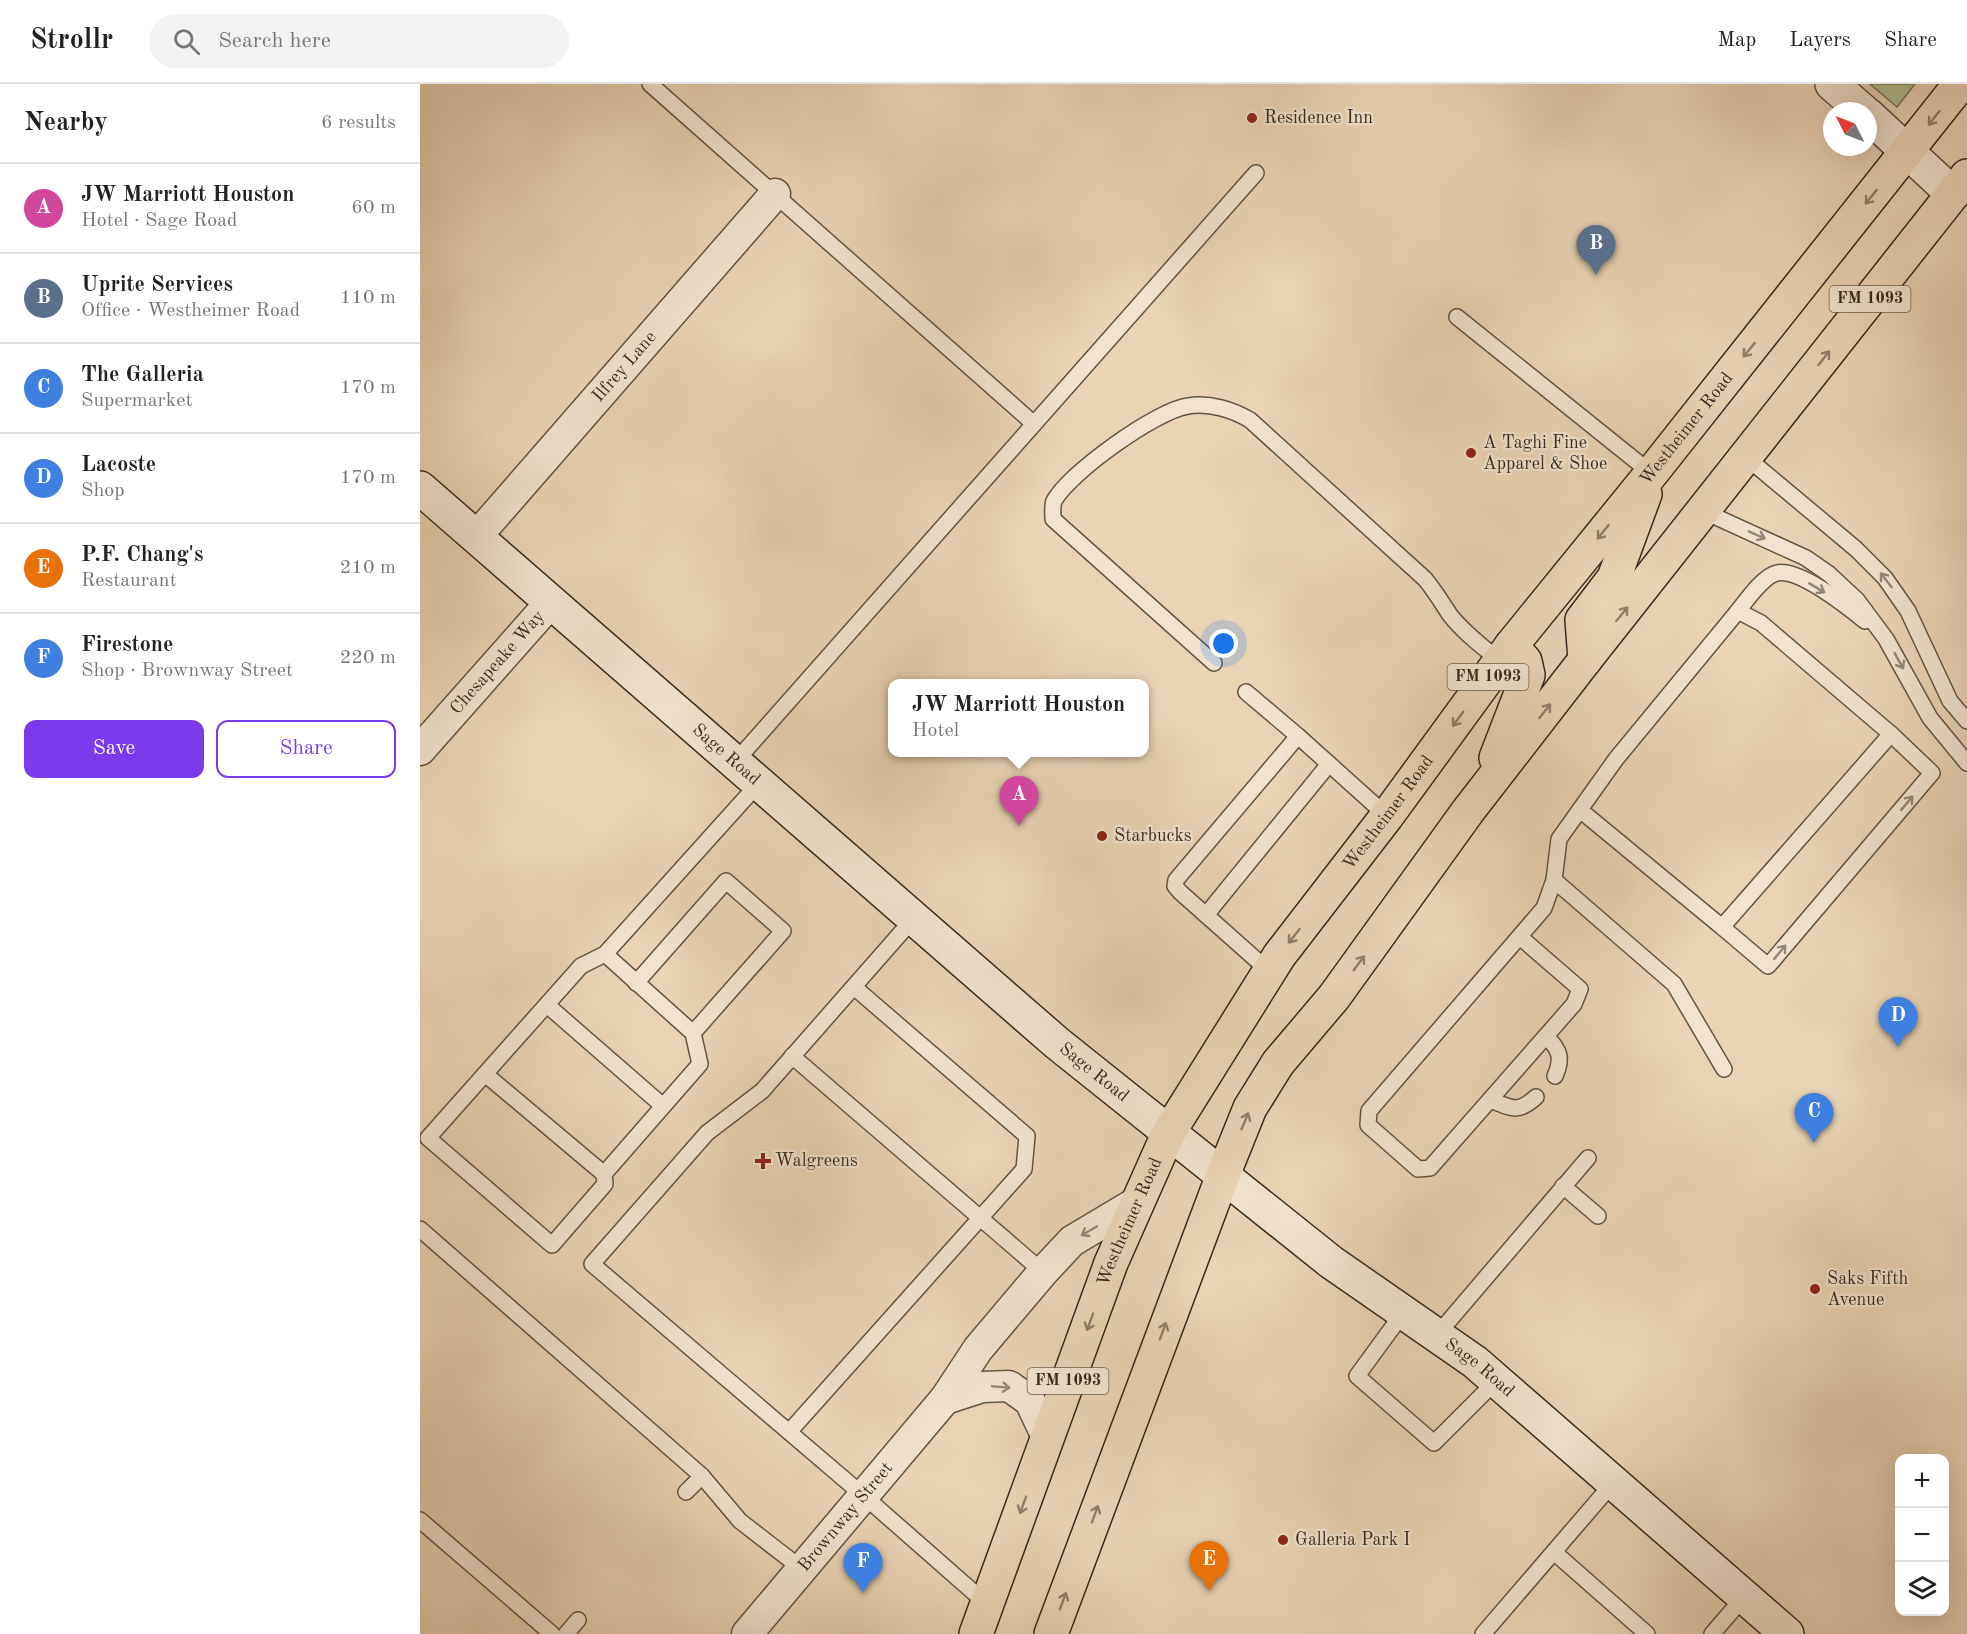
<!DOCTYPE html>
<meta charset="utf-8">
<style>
:root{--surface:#fff;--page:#f2f2f2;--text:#222;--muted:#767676;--line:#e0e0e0;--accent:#7c3aed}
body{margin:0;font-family:"Old Standard TT",serif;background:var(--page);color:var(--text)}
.controls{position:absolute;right:18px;bottom:18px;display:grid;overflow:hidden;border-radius:12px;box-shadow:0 6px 24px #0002}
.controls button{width:54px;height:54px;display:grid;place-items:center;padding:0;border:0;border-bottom:2px solid var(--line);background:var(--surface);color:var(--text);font:30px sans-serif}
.compass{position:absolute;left:1403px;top:18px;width:54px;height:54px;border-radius:50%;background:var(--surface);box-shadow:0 6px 24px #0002;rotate:312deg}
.you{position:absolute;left:804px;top:560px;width:21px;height:21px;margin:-15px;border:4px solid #fff;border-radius:50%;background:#1a73e8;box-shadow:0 0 0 9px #1a73e833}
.badge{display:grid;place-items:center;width:39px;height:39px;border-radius:50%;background:var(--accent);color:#fff;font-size:20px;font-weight:700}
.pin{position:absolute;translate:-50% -50px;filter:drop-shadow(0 2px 3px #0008)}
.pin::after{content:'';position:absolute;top:32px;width:21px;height:18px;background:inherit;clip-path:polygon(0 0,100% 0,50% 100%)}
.popup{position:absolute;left:468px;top:595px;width:261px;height:78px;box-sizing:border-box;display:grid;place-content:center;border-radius:12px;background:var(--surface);filter:drop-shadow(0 2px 4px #0005);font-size:20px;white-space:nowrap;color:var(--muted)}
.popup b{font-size:22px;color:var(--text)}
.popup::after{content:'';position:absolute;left:50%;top:100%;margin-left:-12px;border:12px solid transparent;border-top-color:var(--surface)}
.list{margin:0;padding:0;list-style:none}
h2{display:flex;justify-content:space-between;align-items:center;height:78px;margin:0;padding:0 24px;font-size:26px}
h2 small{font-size:20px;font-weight:400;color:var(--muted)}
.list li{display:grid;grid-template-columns:39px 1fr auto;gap:18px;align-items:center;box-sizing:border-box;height:90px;padding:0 24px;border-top:2px solid var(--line)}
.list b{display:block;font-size:22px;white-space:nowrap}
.list p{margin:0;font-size:20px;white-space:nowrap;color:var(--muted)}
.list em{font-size:20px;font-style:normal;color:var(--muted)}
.actions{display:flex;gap:12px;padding:18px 24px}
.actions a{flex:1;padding:14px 0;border:2px solid var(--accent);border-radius:12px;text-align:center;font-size:21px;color:var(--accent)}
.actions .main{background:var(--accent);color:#fff}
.icon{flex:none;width:33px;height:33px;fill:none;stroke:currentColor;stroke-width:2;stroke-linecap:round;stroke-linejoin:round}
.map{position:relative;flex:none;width:1547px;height:1550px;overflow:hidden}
header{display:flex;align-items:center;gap:36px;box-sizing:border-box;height:84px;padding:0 30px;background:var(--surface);border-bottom:2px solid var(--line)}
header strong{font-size:28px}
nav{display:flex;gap:33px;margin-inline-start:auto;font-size:21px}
.search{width:420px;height:54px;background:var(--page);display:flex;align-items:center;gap:15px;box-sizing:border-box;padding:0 21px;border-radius:33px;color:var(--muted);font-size:22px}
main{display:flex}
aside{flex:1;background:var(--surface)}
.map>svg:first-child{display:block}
.green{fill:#b0be93;stroke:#737459;stroke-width:1.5}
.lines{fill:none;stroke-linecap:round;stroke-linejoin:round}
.service-casing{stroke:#635445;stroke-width:18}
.minor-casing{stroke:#635445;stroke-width:33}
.tertiary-casing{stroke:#635445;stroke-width:36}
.secondary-casing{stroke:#362a1f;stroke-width:36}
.primary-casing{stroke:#362a1f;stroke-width:36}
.service{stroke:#f1e3d0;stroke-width:15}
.minor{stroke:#f1e3d0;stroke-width:30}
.tertiary{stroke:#f1e3d0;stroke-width:33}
.secondary{stroke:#f1e3d0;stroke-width:33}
.primary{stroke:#e9d4b6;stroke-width:33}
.oneway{stroke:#907f6a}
.oneway2{stroke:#948678}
.poi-dot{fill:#8f2418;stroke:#f1e3d0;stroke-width:2}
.labels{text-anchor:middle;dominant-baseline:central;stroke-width:4.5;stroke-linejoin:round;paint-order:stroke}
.shield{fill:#f1e3d0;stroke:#6e6254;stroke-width:1.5}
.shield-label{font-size:16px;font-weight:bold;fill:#362a1f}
.poi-label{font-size:18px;fill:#362a1f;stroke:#f1e3d0;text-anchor:start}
.street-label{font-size:18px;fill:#362a1f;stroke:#f1e3d0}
</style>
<header>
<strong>Strollr</strong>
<div class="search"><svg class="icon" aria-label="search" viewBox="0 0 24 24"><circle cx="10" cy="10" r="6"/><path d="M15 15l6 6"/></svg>Search here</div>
<nav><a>Map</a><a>Layers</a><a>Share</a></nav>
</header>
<main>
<aside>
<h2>Nearby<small>6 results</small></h2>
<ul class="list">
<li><span class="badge" style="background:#d1479c">A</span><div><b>JW Marriott Houston</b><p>Hotel · Sage Road</p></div><em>60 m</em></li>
<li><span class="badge" style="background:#5c6f8a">B</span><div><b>Uprite Services</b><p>Office · Westheimer Road</p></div><em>110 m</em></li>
<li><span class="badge" style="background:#3f7fe0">C</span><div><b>The Galleria</b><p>Supermarket</p></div><em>170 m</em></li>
<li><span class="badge" style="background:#3f7fe0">D</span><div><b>Lacoste</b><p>Shop</p></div><em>170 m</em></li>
<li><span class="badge" style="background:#e8710a">E</span><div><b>P.F. Chang's</b><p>Restaurant</p></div><em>210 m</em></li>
<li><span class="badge" style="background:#3f7fe0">F</span><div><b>Firestone</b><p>Shop · Brownway Street</p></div><em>220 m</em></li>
</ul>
<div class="actions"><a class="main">Save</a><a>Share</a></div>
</aside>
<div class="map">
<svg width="1547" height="1550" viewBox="0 0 1547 1550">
<rect width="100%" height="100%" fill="#e9d4b6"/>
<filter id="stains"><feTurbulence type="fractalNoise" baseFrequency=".00333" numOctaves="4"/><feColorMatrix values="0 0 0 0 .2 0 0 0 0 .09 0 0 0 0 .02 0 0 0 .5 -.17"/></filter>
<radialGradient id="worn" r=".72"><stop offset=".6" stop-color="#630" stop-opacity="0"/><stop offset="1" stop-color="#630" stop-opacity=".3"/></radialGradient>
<!-- green -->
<path class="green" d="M1450 0H1495L1477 23Z"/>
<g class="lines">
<defs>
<g id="service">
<path d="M230 0 614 340"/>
<path d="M1037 233 1231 389"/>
<path d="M1326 373 1436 465 1465 494 1488 527 1530 617 1547 637"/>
<path d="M1283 427 1386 474 1409 490 1437 516 1466 555 1510 634 1547 679"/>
<path d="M1318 527C1326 517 1343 492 1357 489 1379 484 1428 523 1445 537"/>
<path d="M794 579 633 435C633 429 632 422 634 417 649 389 737 326 768 322 789 318 813 326 830 336L1005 495C1015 507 1022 519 1030 531 1044 549 1063 563 1080 577"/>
<path d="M826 608 878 652"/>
<path d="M315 678 836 89"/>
<path d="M1160 726 1302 843 1471 650"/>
<path d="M1134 796 1254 900 1304 985"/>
<path d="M786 831 909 680"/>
<path d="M494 834 342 1007 287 1049 172 1180 444 1412 567 1520"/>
<path d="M1100 853 1160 905 1154 920 1010 1084 998 1085 948 1041 949 1027 1124 824 1134 796 1139 755 1196 675 1318 527 1341 539 1471 650 1512 689 1348 882 1302 843"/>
<path d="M185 870 273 949"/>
<path d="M849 887 760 808 755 802 756 796 878 652 967 732"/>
<path d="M216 899 306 797 363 847 273 949 280 980 184 1090 185 1100 132 1161 8 1054 161 882 185 870 339 699"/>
<path d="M127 921 243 1022"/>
<path d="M1126 952C1140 966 1143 974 1135 992"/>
<path d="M372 972 623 1188"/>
<path d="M65 990 184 1090"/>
<path d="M1070 1016C1092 1024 1097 1030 1116 1013"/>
<path d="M1143 1102 1178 1132"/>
<path d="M0 1145 282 1392 320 1437 382 1485"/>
<path d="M983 1229 937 1292 1014 1359 1076 1297"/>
<path d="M1016 1252 1168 1074"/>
<path d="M369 1348 604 1085 607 1052 434 903"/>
<path d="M266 1408 282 1392"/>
<path d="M0 1436 132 1550"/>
<path d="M1134 1468 1227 1550"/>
<path d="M146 1550 158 1536"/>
<path d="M1063 1550 1193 1399"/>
<path d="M1292 1550 1324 1513"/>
</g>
<g id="minor">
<path id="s1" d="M56 453 355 110"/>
<path id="s2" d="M0 666 131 518"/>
<path d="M525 1315 562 1303 589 1302 610 1317 627 1353"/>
<path id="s3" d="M327 1550 525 1315 558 1265 623 1188 652 1157 719 1117"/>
</g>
<g id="tertiary">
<path d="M1412 0 1443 27"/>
<path d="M1448 31 1533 110"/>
</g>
<g id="secondary">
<path id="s4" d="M0 404 637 959 911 1178 1055 1278 1367 1550"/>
</g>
<g id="primary">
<path d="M1165 576 1162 536 1194 494 1225 410"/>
<path d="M1076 674 1108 591 1105 577 1091 562"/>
<path id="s5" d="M556 1550 691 1179 749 1048 859 872 967 732 1091 562 1234 386 1540 0"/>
<path d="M631 1550 803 1091 830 1024 858 979 914 913 1048 727 1165 576 1547 92"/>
</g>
</defs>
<!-- service casing -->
<use href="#service" class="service-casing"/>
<!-- minor casing -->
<use href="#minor" class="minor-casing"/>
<!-- tertiary casing -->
<use href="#tertiary" class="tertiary-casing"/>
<!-- secondary casing -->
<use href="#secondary" class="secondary-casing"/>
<!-- primary casing -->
<use href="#primary" class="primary-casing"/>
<!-- service -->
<use href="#service" class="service"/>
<!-- minor -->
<use href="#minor" class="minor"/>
<!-- tertiary -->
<use href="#tertiary" class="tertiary"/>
<!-- secondary -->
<use href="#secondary" class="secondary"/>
<!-- primary -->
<use href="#primary" class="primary"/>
</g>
<!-- one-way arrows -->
<defs><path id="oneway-shaft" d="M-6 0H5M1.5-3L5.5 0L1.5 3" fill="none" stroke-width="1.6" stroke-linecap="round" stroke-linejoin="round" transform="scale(1.5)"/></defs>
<g class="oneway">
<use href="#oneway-shaft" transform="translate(1514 34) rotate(128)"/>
<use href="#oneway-shaft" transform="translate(1451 113) rotate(129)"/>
<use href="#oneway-shaft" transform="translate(1329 266) rotate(129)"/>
<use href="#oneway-shaft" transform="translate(1404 274) rotate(-52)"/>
<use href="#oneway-shaft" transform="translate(1183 448) rotate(129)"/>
<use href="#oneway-shaft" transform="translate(1202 530) rotate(-51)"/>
<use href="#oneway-shaft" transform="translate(1125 627) rotate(-52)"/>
<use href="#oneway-shaft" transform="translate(1038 635) rotate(126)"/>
<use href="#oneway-shaft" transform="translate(874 852) rotate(128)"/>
<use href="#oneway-shaft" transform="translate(939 879) rotate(-54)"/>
<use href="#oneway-shaft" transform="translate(825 1037) rotate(-67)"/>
<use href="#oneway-shaft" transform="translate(670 1238) rotate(110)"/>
<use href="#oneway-shaft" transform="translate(743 1247) rotate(-70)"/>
<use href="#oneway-shaft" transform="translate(603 1421) rotate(110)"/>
<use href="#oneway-shaft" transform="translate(675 1430) rotate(-70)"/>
<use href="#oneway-shaft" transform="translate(643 1517) rotate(-70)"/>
</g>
<g class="oneway2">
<use href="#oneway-shaft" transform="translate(1337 451) rotate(24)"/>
<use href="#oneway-shaft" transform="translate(1466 496) rotate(-128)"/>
<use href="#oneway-shaft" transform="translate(1397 504) rotate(31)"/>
<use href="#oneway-shaft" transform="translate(1479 577) rotate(61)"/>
<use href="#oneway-shaft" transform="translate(1487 719) rotate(-50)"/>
<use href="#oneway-shaft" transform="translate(1360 868) rotate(-50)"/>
<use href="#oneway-shaft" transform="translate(669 1147) rotate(150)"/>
<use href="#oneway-shaft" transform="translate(581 1303) rotate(5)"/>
</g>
<!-- markers -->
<g class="poi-dot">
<circle cx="832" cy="34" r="6"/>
<circle cx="1051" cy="369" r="6"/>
<circle cx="682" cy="752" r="6"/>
<path d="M340 1068h6v6h6v6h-6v6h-6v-6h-6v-6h6z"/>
<circle cx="1395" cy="1205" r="6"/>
<circle cx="863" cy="1456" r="6"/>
</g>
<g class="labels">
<!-- shield labels -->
<g class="shield">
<rect x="1409.5" y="202" width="81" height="26" rx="4.5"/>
<rect x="1027.5" y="580" width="81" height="26" rx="4.5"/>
<rect x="607.5" y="1284" width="81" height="26" rx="4.5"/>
</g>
<g class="shield-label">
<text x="1450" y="215">FM 1093</text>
<text x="1068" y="593">FM 1093</text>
<text x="648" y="1297">FM 1093</text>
</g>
<!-- poi labels -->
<g class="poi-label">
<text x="844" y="34">Residence Inn</text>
<text x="1063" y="359">A Taghi Fine<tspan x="1063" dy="21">Apparel &amp; Shoe</tspan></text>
<text x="694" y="752">Starbucks</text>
<text x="355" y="1077">Walgreens</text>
<text x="1407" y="1195">Saks Fifth<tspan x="1407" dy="21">Avenue</tspan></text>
<text x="875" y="1456">Galleria Park I</text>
</g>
<!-- street labels -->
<g class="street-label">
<text stroke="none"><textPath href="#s1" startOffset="226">Ilfrey Lane</textPath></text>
<text stroke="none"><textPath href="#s5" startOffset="1412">Westheimer Road</textPath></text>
<text stroke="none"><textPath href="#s2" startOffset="117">Chesapeake Way</textPath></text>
<text stroke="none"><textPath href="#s4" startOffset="406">Sage Road</textPath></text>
<text stroke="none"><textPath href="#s5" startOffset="926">Westheimer Road</textPath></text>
<text stroke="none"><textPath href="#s4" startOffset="892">Sage Road</textPath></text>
<text stroke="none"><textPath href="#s5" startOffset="440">Westheimer Road</textPath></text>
<text stroke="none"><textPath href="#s4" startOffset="1378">Sage Road</textPath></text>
<text stroke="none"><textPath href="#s3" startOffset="153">Brownway Street</textPath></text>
</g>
</g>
<rect width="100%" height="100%" filter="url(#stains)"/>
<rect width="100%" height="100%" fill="url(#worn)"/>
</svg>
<div class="controls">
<button>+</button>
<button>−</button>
<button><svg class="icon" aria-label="layers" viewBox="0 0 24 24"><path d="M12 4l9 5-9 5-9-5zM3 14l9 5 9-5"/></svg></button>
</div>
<svg class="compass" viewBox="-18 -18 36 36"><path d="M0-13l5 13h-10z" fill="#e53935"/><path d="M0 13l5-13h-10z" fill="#767676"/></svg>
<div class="you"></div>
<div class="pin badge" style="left:599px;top:742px;background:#d1479c">A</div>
<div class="popup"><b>JW Marriott Houston</b>Hotel</div>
<div class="pin badge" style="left:1176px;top:191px;background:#5c6f8a">B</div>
<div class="pin badge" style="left:1394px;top:1059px;background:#3f7fe0">C</div>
<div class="pin badge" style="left:1478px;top:963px;background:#3f7fe0">D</div>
<div class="pin badge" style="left:789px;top:1507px;background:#e8710a">E</div>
<div class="pin badge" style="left:443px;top:1509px;background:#3f7fe0">F</div>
</div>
</main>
